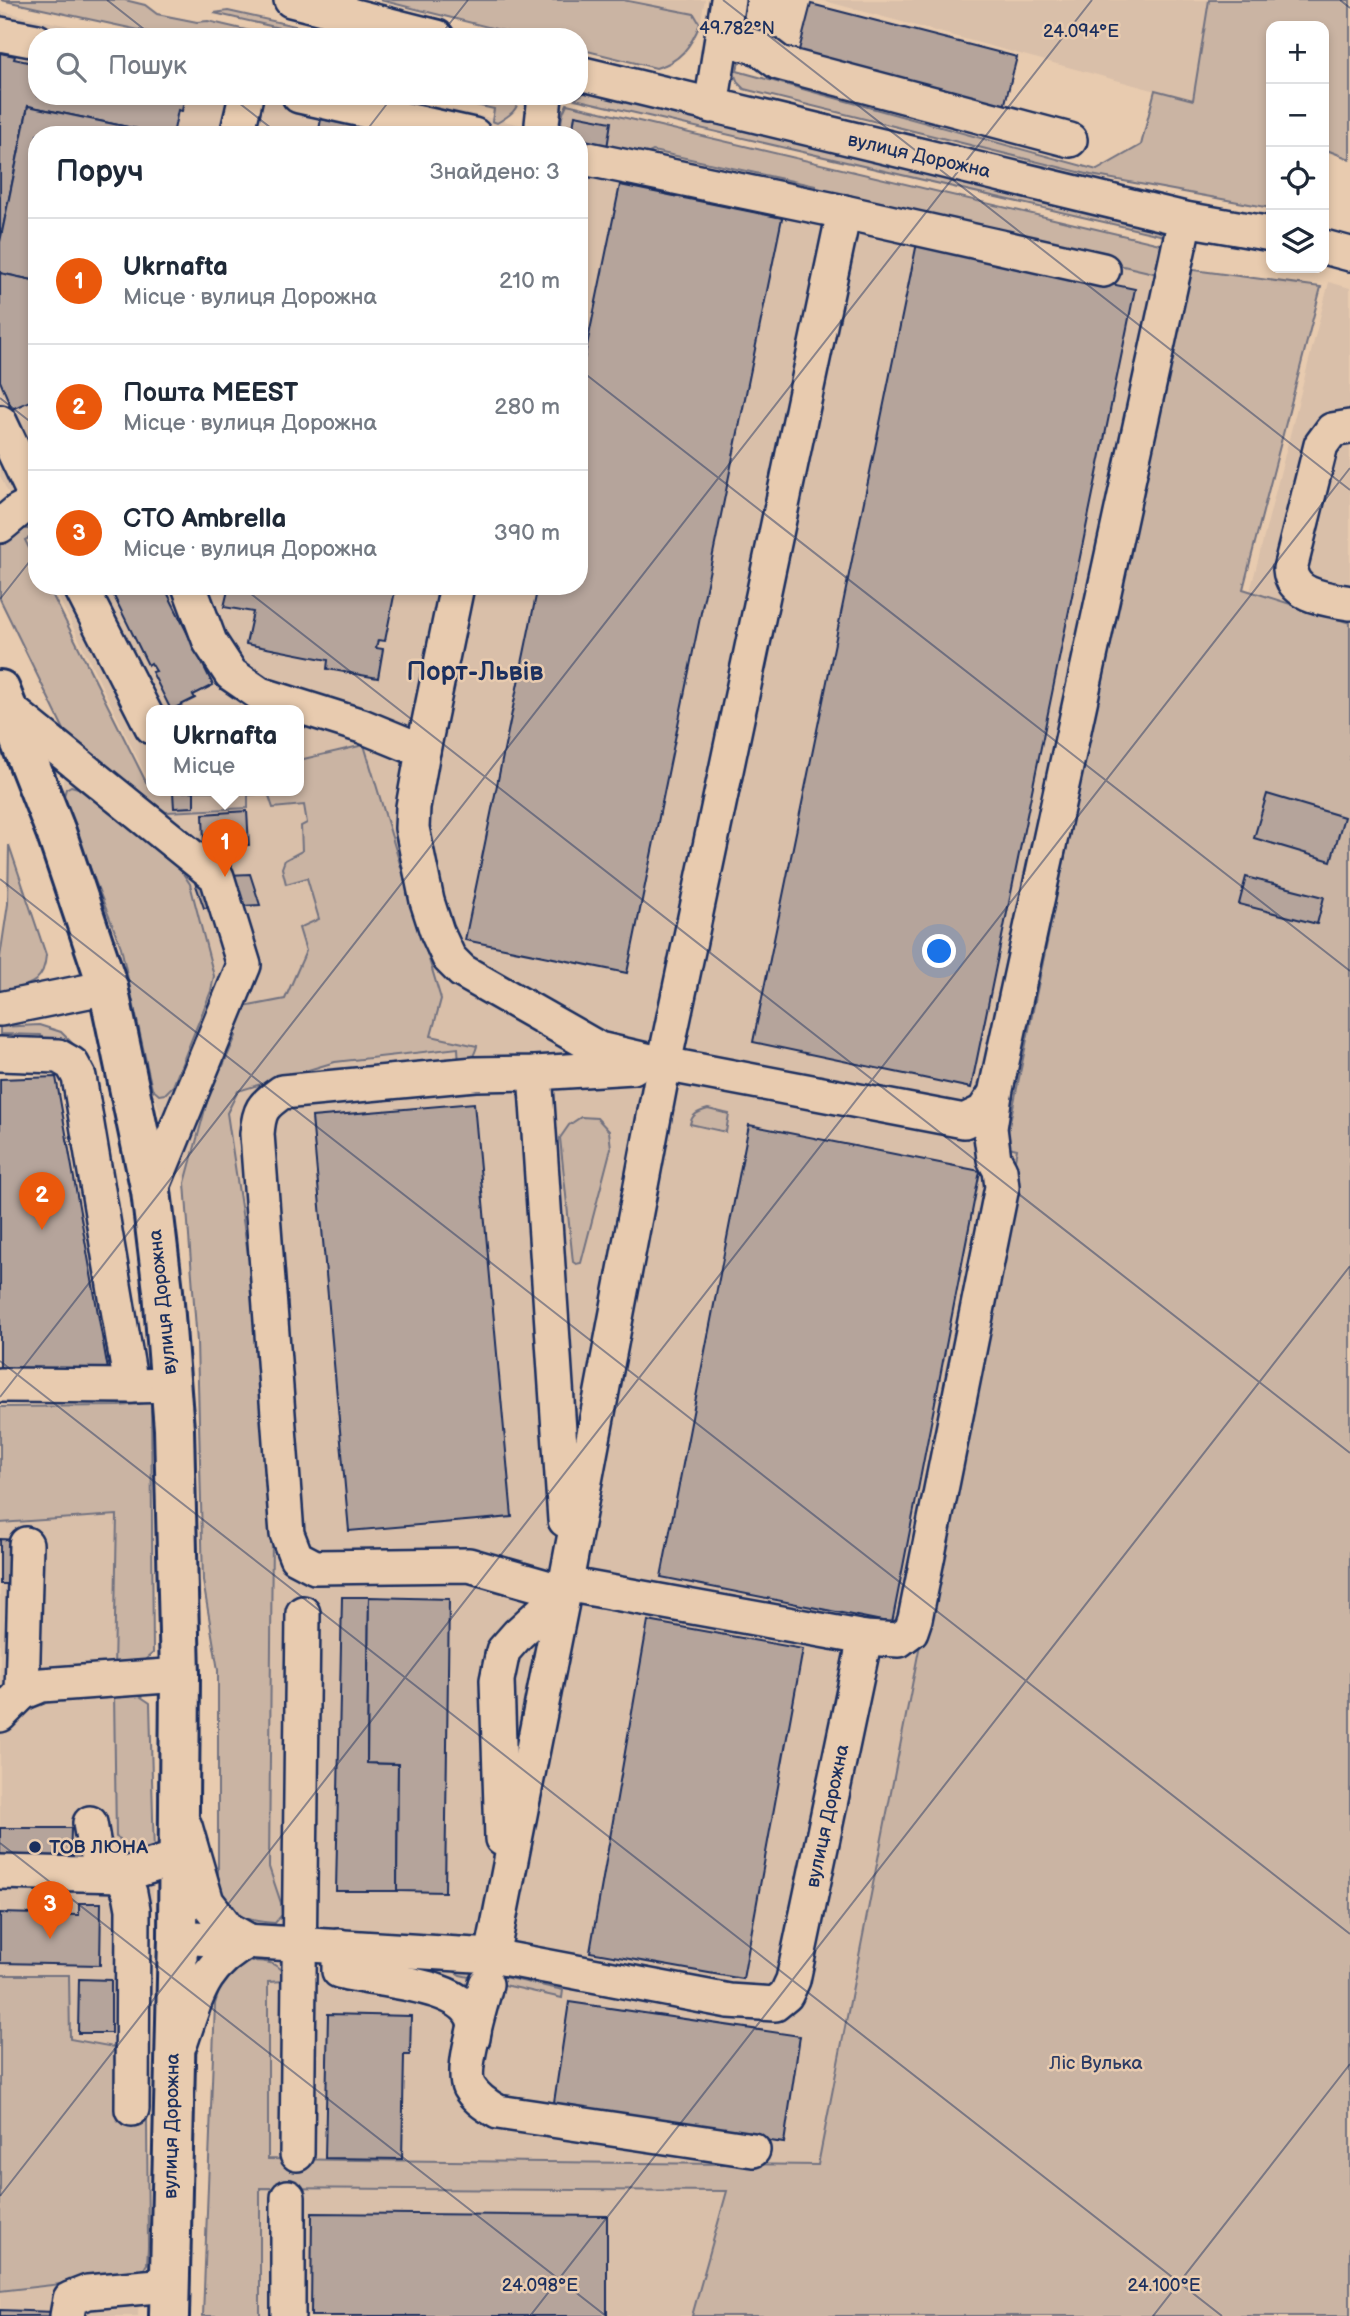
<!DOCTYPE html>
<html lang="uk">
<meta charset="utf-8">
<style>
:root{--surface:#fff;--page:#f2f2f3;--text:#1f2937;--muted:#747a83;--line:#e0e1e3;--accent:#ea580c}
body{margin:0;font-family:"Balsamiq Sans",sans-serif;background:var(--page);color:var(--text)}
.controls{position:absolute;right:21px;top:21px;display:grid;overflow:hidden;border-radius:14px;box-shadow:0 4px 10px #0003}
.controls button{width:63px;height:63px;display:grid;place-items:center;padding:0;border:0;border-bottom:2px solid var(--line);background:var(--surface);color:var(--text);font:35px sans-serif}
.you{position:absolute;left:940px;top:952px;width:24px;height:24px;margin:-18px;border:5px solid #fff;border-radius:50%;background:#1a73e8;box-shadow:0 0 0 10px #1a73e833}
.badge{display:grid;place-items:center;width:46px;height:46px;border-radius:50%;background:var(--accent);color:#fff;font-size:23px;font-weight:700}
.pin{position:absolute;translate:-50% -58px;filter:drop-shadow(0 2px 4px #0008)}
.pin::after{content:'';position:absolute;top:37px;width:24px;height:21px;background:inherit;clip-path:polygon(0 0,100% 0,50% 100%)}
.popup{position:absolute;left:146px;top:705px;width:158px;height:91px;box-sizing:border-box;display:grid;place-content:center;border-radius:14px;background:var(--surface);filter:drop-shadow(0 2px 5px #0005);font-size:23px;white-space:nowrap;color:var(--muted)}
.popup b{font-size:26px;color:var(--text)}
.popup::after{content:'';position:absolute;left:50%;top:100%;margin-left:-14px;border:14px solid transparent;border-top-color:var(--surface)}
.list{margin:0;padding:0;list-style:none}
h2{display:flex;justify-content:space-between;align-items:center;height:91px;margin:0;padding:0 28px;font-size:30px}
h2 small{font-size:23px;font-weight:400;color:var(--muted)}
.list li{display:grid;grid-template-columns:46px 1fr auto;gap:21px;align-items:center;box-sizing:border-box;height:126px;padding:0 28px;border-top:2px solid var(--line)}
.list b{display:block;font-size:26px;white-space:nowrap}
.list p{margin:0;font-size:23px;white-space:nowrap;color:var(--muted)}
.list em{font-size:23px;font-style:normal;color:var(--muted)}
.icon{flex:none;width:38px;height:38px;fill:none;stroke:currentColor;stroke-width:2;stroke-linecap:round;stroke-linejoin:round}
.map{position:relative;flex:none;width:1350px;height:2316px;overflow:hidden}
.search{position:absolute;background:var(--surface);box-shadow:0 4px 10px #0003;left:28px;top:28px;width:560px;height:77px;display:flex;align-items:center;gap:18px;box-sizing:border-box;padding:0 24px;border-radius:28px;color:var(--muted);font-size:26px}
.panel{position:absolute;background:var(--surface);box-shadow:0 4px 10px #0003;left:28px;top:126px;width:560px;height:469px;border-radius:28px}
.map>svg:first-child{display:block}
.built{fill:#d9bfa9}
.green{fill:#cab4a3;stroke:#727280;stroke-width:2}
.building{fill:#b5a49b;stroke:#1b2f5e;stroke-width:2}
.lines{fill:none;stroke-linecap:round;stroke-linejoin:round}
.minor-casing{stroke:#1b2f5e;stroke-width:38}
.major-casing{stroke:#1b2f5e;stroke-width:44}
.minor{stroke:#e8cbaf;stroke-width:33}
.major{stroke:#e8cbaf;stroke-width:38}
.ticks{fill:none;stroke:#1b2f5e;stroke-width:2;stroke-opacity:0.45}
.poi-dot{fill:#1b2f5e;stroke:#e8cbaf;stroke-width:2.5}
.labels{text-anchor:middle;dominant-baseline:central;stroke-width:5;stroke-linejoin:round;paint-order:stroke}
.street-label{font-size:19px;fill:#1b2f5e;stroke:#e8cbaf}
.poi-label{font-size:19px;font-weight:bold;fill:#1b2f5e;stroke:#e8cbaf;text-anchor:start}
.park-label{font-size:19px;fill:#2c3c65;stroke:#e8cbaf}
.district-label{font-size:26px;font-weight:bold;fill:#1b2f5e;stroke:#e8cbaf}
.ticks-label{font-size:18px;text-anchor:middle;fill:#1b2f5e;stroke:#e8cbaf;stroke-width:5;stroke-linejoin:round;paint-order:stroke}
</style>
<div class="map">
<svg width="1350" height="2316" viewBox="0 0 1350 2316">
<rect width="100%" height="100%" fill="#e8cbaf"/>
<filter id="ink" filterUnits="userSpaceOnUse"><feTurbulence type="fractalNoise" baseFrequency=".0143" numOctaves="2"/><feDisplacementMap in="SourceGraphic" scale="14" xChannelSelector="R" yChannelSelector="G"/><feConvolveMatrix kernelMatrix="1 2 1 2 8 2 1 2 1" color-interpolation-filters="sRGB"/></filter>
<g filter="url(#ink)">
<!-- built -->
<g class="built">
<path d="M623 0H705L700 24 698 18Z"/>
<path d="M821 0H1209L1193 101Z"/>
<path d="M0 11 119 37H37V96H391L567 135H37V552L0 476Z"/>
<path d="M579 137 1186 269 1005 1146 1017 1149 817 2175 267 2159 272 1533 260 1334 227 1113 238 1091 335 1062 456 1048 431 1036 337 750 299 760 298 711H152L151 786 53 586H579Z"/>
<path d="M1329 282 1350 288V1004L1158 952Z"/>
<path d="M64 732 166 812 247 808 248 795 269 793 304 805 307 824 301 826 303 851 291 856 282 868 283 873 286 884 307 878 319 919 285 999 244 1007 229 1033 236 1035 223 1066 210 1083 185 1183 153 1092 156 1094 171 1090 211 991 214 976 190 884 180 869 134 832 68 787 63 795Z"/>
<path d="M117 1514 114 1685 116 1836 154 1855 147 2118 131 2116 70 2039 0 1975V1523Z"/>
<path d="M242 2187 342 2189 728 2191 692 2316H236Z"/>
<path d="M140 2275 138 2316H0V2291Z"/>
</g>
<!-- green -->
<g class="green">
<path d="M1 0H125L145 5 157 14 197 22 208 21 276 37H171Z"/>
<path d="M380 0H623L694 14 700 24C691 46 680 62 656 68L579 49V37H528Z"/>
<path d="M1209 0H1350V159L1324 149V26H1271V208L1091 175 744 89 738 83 729 60 741 50 737 71 1097 170 1141 145 1155 90 1193 100Z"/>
<path d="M228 11 344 37H318L214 13Z"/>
<path d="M588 91 1160 230 1164 236 575 99Z"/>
<path d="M436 96H519C519 110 509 116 497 123L492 121 494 109Z"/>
<path d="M567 104 1164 245 1158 274 815 195 816 186 653 151 645 155 579 140V135H565C558 125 562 114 567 104Z"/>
<path d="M1186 269 1321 287 1243 589 1350 623V2316H692L727 2191 260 2188V2316H203L215 2004C218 1991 225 1973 238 1966 254 1957 284 1960 284 1981L268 1982V2159L818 2165 1017 1149 1005 1146Z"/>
<path d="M20 529H31L37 534 25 540 37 564V586H48L146 782 151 786 152 791H298L299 760 364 745 441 999 431 1036 477 1046C474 1057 470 1062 459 1066L458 1048 335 1062 238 1091 227 1113 260 1334 272 1533 269 1867 281 1903 282 1915 275 1923C245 1921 227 1916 218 1885V1670L203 1581 197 1342 185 1183 217 1065 223 1066 236 1036 228 1033 244 1007 285 999 306 951 299 928 319 919 307 878 286 884 282 868 285 860 302 851 301 826 307 823 304 805 273 808 268 793 248 795V808L166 812 69 740 0 599V543L10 533Z"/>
<path d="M71 786 78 788 167 858 180 869 190 884 214 976 211 991 173 1086 165 1094 159 1095 152 1089 121 947 63 799 66 789Z"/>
<path d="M9 845 46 955C44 986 26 985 0 993V957L8 904Z"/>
<path d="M39 1025 61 1032 75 1046 51 1045 40 1035 0 1034V1027Z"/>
<path d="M708 1109 729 1114 726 1132 690 1124C692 1114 698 1112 708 1109Z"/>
<path d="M581 1117 597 1118 609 1131 611 1148 581 1263 576 1264 573 1262 560 1138 569 1125Z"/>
<path d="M151 1399 153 1653 133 1670H114L117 1515 0 1523V1407L119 1406 140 1404Z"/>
<path d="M114 1692 138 1695 150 1703 154 1855 122 1865 120 1839 116 1837Z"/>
<path d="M454 1966 563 1990 562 1998 460 1975 455 1972Z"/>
<path d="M0 1975H69L70 2039 114 2047 117 2106 131 2116 147 2118 148 2246 147 2264 140 2275 0 2291Z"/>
</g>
<!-- building -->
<g class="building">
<path d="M811 4 1017 57 1004 107 798 54Z"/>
<path d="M0 53 15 56 14 59 37 64V96H185L182 111 178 110 173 135H166L28 106 0 242Z"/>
<path d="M28 106 166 135H37V281L0 273V242Z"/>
<path d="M575 115 611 122 607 148 579 143V135H572Z"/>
<path d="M321 119 399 135H318Z"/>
<path d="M620 185 782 218 627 973 465 940 538 586H579V384Z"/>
<path d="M917 243 1135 289 971 1088 753 1042Z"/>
<path d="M0 273 37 281V398L12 409 0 381Z"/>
<path d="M109 586H164L213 685 193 695 195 698 171 710 152 672 156 671 151 663 148 665Z"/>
<path d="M229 586H396L385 641 378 640 376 648 383 649 378 678 327 669 328 660 246 644 253 612 224 607Z"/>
<path d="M194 791V807L174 808 173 792Z"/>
<path d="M1267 794 1344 817 1331 861 1254 838Z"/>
<path d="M247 811 249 845H204L203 814Z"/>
<path d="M225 844 228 875 250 874 260 905 204 908 193 877 207 876 204 845Z"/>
<path d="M1246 877 1324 897 1317 924 1239 904Z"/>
<path d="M56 1077 110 1381 0 1383V1079Z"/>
<path d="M474 1103 512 1517 349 1531 312 1117Z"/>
<path d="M749 1125 980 1171 892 1623 661 1577Z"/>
<path d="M0 1539 18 1540V1584H0Z"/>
<path d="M342 1597H369L367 1763 398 1764 397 1891H336Z"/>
<path d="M369 1597 449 1599 445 1892 397 1891 398 1764 367 1763Z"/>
<path d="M648 1621 803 1649 743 1979 590 1952Z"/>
<path d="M0 1828H71L70 1865H0Z"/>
<path d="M79 1903H101L100 1965 0 1963V1913L79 1915Z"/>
<path d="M79 1979 111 1980V2033H78Z"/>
<path d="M569 2002 800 2036 784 2143 553 2109Z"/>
<path d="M328 2014 411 2016 410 2055H404L402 2159 325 2158Z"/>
<path d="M312 2213 607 2216V2316H311Z"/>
<path d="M0 2310 54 2312V2316H0Z"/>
</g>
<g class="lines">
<defs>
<g id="minor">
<path d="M291 0 437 37"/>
<path d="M0 34 37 41"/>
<path d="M722 38 759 48 779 63 1070 140"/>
<path d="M579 73 1185 219 1271 234"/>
<path d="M299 96 474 135"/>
<path d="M711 106 728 0"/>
<path d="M237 135 246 96"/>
<path d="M544 135 542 124 545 96"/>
<path d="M579 157 844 212 1103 270"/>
<path d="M1324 247 1350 254"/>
<path d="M0 422 37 500"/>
<path d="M1350 427 1332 430 1321 445 1290 569C1292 597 1328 599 1350 603"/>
<path d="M0 526 18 511 37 501"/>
<path d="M80 586 152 727"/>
<path d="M189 586 210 642 231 674 260 694 362 726 423 751"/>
<path d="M457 586 423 751 413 807 412 828 427 901 437 932 449 958 462 971 599 1049 664 1064 964 1121 983 1112 995 1094 1185 219"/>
<path d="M7 707 217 877 244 965 151 1191"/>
<path d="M0 1009 108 987"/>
<path d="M0 1054 58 1056 72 1064 79 1077 131 1386 171 1385"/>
<path d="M535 1073 565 1520"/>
<path d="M0 1385 131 1386"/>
<path d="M26 1544 22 1693 42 1685 180 1675"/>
<path d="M565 1584 865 1638 899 1640 911 1631 915 1619 1002 1187 1000 1170 994 1159 990 1128 995 1094"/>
<path d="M564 1592 469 1565 315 1567 296 1557 287 1534 257 1134C259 1110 262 1106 282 1092L475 1074 535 1073 633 1067"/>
<path d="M0 1715 22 1693"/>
<path d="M90 1823 94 1846 104 1861 122 1875 130 1893 133 1909 132 2109"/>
<path d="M185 1826 207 1902 228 1929 249 1941"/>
<path d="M502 1839 497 1680 503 1651 518 1634 564 1592"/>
<path d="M0 1872 122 1875 177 1858"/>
<path d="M178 1937 492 1956 564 1592 664 1064 844 212"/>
<path d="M339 1946V1971C372 1981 464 1982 474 2021 475 2026 474 2033 473 2038"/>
<path d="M492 1956 729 2001 775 2004 786 1995 793 1980 865 1638"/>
<path d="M486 1984C481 2006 460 2069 469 2087 476 2099 487 2106 498 2112L753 2150"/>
<path d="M181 2042C197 1996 202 1965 249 1941"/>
<path d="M297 2154 303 1613"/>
<path d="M288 2197V2316"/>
<path d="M67 2316 70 2299 88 2292 169 2285"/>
</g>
<path id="major" d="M0 690 56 832 108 987 151 1191 163 1291 174 1429 180 1675 178 1937 169 2316"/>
</defs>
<!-- minor casing -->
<use href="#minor" class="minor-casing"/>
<!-- major casing -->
<use href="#major" class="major-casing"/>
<!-- minor -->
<use href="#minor" class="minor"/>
<!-- major -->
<use href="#major" class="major"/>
</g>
</g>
<!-- ticks -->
<path class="ticks" d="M107 0 154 37M723 0 1350 490M1340 0 1350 8M439 37 468 0M230 96 280 135M363 135 393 96M579 369 1350 971M0 398 37 427M241 586 1350 1453M0 599 37 552M0 879 1350 1934M0 1361 1222 2316M0 1397 1092 0M0 1843 606 2316M0 2196 1350 468M530 2316 1350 1266M1153 2316 1350 2064"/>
<!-- markers -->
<circle class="poi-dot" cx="35" cy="1847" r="7"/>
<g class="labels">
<!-- street labels -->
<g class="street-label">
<text transform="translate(919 156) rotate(13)">вулиця Дорожна</text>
<text transform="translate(163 1302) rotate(-96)">вулиця Дорожна</text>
<text transform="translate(828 1816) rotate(-78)">вулиця Дорожна</text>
<text transform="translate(172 2126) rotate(-89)">вулиця Дорожна</text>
</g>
<!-- poi labels -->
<g class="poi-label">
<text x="49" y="1847">ТОВ ЛЮНА</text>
</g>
<!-- park labels -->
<g class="park-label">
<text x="1096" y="2063">Ліс Вулька</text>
</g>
<!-- district labels -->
<g class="district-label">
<text x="475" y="672">Порт-Львів</text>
</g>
</g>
<g class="ticks-label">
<text x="737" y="34">49.782°N</text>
<text x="1081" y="37">24.094°E</text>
<text x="540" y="2291">24.098°E</text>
<text x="1164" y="2291">24.100°E</text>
</g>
</svg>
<div class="controls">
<button>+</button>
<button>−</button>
<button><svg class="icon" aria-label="locate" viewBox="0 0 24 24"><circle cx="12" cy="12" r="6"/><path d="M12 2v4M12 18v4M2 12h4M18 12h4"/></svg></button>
<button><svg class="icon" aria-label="layers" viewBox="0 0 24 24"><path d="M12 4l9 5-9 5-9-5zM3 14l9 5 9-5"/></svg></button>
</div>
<div class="you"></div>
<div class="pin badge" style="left:225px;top:877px">1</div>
<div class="popup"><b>Ukrnafta</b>Місце</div>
<div class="pin badge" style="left:42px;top:1230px">2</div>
<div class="pin badge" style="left:50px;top:1939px">3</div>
<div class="search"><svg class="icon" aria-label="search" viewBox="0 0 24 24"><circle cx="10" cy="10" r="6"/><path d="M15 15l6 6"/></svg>Пошук</div>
<section class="panel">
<h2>Поруч<small>Знайдено: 3</small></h2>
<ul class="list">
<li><span class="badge">1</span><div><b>Ukrnafta</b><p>Місце · вулиця Дорожна</p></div><em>210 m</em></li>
<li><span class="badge">2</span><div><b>Пошта MEEST</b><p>Місце · вулиця Дорожна</p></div><em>280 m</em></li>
<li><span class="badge">3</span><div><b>СТО Ambrella</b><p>Місце · вулиця Дорожна</p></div><em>390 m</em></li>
</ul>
</section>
</div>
